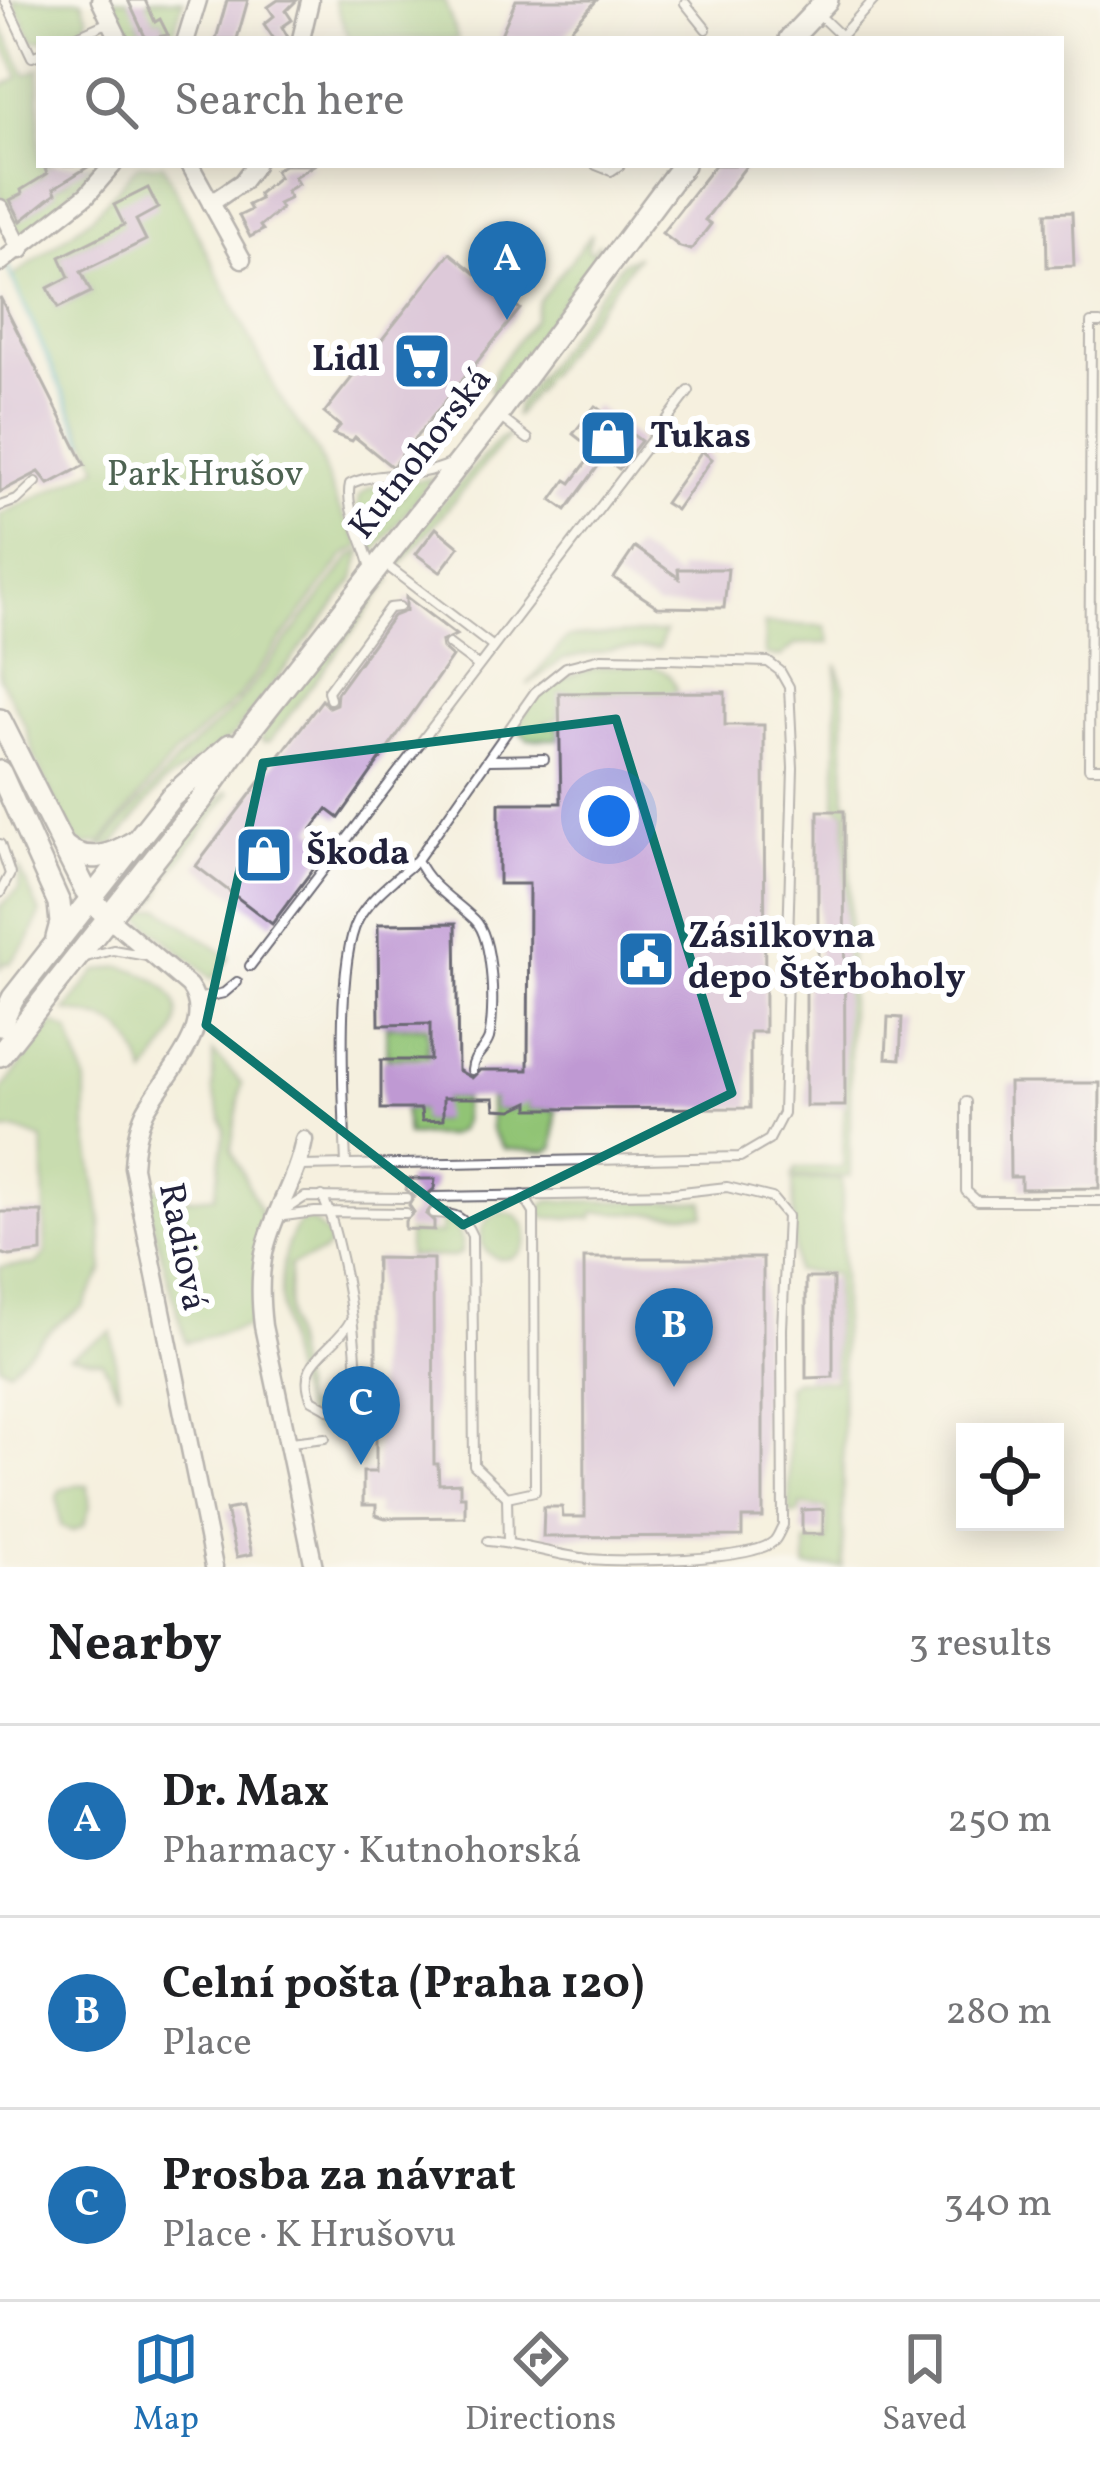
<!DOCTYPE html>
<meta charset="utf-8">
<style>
:root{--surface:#fff;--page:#f2f2f2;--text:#202124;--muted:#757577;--line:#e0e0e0;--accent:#1f6fb2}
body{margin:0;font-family:Vollkorn,serif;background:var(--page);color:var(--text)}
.controls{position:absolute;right:36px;bottom:36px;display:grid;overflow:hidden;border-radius:0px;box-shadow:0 6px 30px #0003}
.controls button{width:108px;height:108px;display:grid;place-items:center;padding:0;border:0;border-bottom:3px solid var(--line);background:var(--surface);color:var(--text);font:60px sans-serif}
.you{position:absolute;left:609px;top:816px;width:42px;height:42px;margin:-30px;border:9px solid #fff;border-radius:50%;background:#1a73e8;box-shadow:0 0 0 18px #1a73e833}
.badge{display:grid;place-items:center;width:78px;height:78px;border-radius:50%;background:var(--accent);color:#fff;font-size:39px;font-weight:700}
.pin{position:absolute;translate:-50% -99px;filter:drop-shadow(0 3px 6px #0008)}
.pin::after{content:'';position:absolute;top:63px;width:42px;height:36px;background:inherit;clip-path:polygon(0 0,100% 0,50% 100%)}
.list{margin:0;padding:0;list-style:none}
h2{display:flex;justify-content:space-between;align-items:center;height:156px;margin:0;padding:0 48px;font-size:51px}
h2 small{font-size:39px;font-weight:400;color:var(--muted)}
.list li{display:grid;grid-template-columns:78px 1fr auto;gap:36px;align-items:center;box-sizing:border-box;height:192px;padding:0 48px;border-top:3px solid var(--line)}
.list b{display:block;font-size:45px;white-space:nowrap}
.list p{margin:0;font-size:39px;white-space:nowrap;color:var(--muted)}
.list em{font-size:39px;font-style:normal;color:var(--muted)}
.icon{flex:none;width:66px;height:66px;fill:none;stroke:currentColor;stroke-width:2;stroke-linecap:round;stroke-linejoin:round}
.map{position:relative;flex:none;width:1100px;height:1567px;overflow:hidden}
.search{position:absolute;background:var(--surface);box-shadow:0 6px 30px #0003;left:36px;right:36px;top:36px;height:132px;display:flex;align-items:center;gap:30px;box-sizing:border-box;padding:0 42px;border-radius:0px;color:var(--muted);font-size:45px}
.sheet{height:732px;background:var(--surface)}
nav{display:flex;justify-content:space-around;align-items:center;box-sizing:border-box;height:168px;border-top:3px solid var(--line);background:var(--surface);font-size:33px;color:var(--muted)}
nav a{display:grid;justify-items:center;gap:6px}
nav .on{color:var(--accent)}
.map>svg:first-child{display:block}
.green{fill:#91c475;stroke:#5a7358;stroke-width:3;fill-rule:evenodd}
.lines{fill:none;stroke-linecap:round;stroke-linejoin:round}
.stream{stroke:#3baab9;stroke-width:4.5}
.building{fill:#bf99d3}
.lane-casing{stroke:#6c6a74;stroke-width:12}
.street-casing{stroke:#6c6a74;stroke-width:21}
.secondary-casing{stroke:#6c6a74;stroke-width:26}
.lane{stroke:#fff;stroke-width:8}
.street{stroke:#fff;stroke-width:16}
.secondary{stroke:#fff;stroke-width:21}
.marked{fill:none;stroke:#0f766e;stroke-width:9;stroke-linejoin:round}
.labels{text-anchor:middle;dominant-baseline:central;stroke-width:12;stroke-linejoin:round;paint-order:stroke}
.poi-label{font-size:36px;font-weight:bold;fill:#22223b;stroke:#fff;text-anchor:start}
.street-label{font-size:36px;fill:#22223b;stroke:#fff}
.park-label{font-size:36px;fill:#4e6352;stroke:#fff}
</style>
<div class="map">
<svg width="1100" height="1567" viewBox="0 0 1100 1567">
<rect width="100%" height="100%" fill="#fff"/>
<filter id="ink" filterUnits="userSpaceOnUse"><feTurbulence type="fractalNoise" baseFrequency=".00833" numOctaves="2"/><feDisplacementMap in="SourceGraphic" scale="24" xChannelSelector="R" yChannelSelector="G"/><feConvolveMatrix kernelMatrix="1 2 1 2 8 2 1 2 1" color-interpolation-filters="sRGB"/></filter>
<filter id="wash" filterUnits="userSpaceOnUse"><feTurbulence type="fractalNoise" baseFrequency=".004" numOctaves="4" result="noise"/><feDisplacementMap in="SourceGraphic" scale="48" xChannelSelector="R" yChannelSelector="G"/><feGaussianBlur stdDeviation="2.7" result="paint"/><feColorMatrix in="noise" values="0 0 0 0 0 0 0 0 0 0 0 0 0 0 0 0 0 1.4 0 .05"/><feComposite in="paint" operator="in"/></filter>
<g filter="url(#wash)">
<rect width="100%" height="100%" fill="#f5f0df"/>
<!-- green -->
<g class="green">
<path d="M13 0H82L88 18 84 25 52 39 33 41Z"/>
<path d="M112 0H128L133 9 151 0H183L172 39H160L168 34 161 19 155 22 152 16 138 23 146 39H132Z"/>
<path d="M334 0H444L458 39H349Z"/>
<path d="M0 23 26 75 39 69V165H53L22 194 9 201 19 221 56 193 54 188 67 182 79 165H96L44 218 20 234 0 195V87L19 77 0 39Z"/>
<path d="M138 165H163L279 396 319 454 337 505 361 546 345 555 237 699 173 756 102 842 84 846 70 833 36 761 26 727 0 678V515L99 467 11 278 91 218ZM98 238 81 272 91 292 58 308 48 288 69 277 60 257Z"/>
<path d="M592 233 587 250 592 252 599 243 593 260 495 395 490 391 495 370 534 319 539 301Z"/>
<path d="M638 255 515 417 517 405 622 263Z"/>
<path d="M510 434 398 568 390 561 499 439Z"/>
<path d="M434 477 374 553 371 542 405 492 406 483Z"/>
<path d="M399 483 400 490 369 536 357 507 359 496 370 487Z"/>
<path d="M362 551 354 580 233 736 163 784 114 844 99 848 183 754 238 704 351 557Z"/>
<path d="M382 573 391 580 270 741 264 742 261 740 273 715Z"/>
<path d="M764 624 825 626 830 643 796 644 781 657 765 655Z"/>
<path d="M665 632 659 648 617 649 563 659 527 685 568 637Z"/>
<path d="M837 664 844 687 845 801 850 802V1176L792 1177 796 1168 843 1167 845 812 836 806Z"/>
<path d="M609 666C636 666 671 658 677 693H560L559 718 544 722 548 726H559V739H528L519 731C526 690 572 671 609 666Z"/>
<path d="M227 791 230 793 164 881C162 899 156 904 138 909 143 872 202 818 227 791Z"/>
<path d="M19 867 40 913 30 939 9 964 5 962 0 969V907L19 889Z"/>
<path d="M160 908 229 957 212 979 142 919 140 913Z"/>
<path d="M121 966C147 972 184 991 177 1024 174 1040 155 1061 146 1075 129 1025 117 1020 66 1011L96 971Z"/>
<path d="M53 1023 69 1031 86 1083V1126L101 1218 103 1270 83 1307 55 1326 9 1370 0 1365V1267L37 1264 46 1253 43 1140 17 1130 0 1131V1092Z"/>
<path d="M386 1026 427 1027 428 1057 387 1058Z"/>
<path d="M213 1052 242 1083 231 1149 263 1217 254 1325 186 1342 148 1206 147 1180 173 1200 215 1196 225 1129 213 1092Z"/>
<path d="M443 1098H463V1121L458 1131 448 1136 407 1135 404 1109H425L423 1120H440Z"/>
<path d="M490 1098H497L498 1109 512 1110 529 1098V1109H556L554 1148 546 1152 504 1149 491 1131Z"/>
<path d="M842 1179 843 1567H806V1542H827V1508L801 1505 798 1514H790L787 1386 794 1380 835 1381V1274L795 1271 793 1180Z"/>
<path d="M549 1201 704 1202V1215L594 1212 593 1218H545L537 1210Z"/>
<circle cx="504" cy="1236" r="23"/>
<path d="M312 1221 328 1236 329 1246 322 1253 290 1265 288 1318 303 1403 322 1420 323 1432 312 1429C287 1384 263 1264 300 1222Z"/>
<path d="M441 1221 455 1224 462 1243 461 1253 454 1257 408 1256V1233L441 1234Z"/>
<path d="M112 1332 119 1393 102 1361 70 1356Z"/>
<path d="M76 1485 88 1486 90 1506 84 1526 72 1531 61 1526 57 1498 60 1490Z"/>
</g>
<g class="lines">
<!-- stream -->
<path class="stream" d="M7 266 84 441"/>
</g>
<g id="blocks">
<!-- building -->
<g class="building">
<path d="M128 0H145L155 22 160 19 168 35 146 39Z"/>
<path d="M227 0H248L237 39H216Z"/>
<path d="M278 0H297L286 11 292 20 282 27 289 39H274L264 24 274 16 268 7Z"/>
<path d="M516 0H597L562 39H499Z"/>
<path d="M53 165H91L54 188 56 193 21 221 10 200 22 194 21 190 47 174 45 169Z"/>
<path d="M284 165H314L294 177 298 184 286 191 290 198 278 204 281 209 260 226 263 230 250 237 239 216 251 210 248 205 260 199 258 194 279 177 275 170Z"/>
<path d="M715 165H747L705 220 711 224 691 250 680 247 662 233Z"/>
<path d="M148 188 158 208 136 220 146 240 81 272 91 292 58 308 48 288 69 277 60 257 124 225 114 205Z"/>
<path d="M1072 212 1074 266 1047 267 1046 213Z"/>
<path d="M450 253 520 309 392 467 355 437 352 441 333 434 340 426 324 413Z"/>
<path d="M0 297 85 465 49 484 39 472 0 492Z"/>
<path d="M595 406 641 441 619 469 604 458 566 510 552 500 566 480 571 483 595 451 573 434Z"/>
<path d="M702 451 712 459 676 510 665 503Z"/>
<path d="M436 528 459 547 440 572 416 554Z"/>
<path d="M635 547 679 578 678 569H728L724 608 658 607 614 578Z"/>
<path d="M406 597 456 635 441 642 442 648 452 657 339 818 327 809 312 829 332 844 272 924 196 866 322 700 329 707 336 704 337 693 393 616 406 611Z"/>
<path d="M725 692V725H764L765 1032H750V1108L529 1109V1102L512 1110 495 1109 494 1098H443V1120L422 1121 421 1109H381V1060H430V1024L379 1025 378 924 456 923 458 1070 472 1078 480 1070H528L529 884H499V803H561L559 693Z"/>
<path d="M818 811H844L845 1106H806V971H818Z"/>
<path d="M888 1017 902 1018 900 1059 886 1058Z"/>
<path d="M1009 1083H1100L1099 1188 1021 1189V1177H1010Z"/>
<path d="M406 1179H435L434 1189 426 1196 433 1205 426 1214 434 1221V1230L405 1229V1221L414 1212 409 1205 414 1197 406 1190Z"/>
<path d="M0 1212H42V1252L10 1256 0 1253Z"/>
<path d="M376 1258 433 1259 434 1464H438L439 1484 460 1483V1496H465V1517L385 1518 376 1515V1505H363V1472H376Z"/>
<path d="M584 1258H763V1518H742V1536L543 1537 544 1507H562L563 1517H585Z"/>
<path d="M806 1278H833V1377L806 1378Z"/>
<path d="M241 1507 252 1554 237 1557 226 1510Z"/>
<path d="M823 1509V1534H802V1510Z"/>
</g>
</g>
</g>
<g filter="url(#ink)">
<use href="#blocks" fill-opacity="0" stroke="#6c6a74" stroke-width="3"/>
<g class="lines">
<defs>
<g id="lane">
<path d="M5 0 32 57 39 54"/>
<path d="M685 3 706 29"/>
<path d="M817 13 841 36 874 0"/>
<path d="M71 39 109 22"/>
<path d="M596 165 611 171 620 165"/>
<path d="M1100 323H1091L1089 768H1100"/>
<path d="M501 418 528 439"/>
<path d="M402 476 428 457"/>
<path d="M0 506 17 500 36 482"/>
<path d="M386 565 492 646"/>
<path d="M371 569C366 542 344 509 350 484 377 470 416 480 450 464"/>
<path d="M449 644 477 665"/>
<path d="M330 699 328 691 389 608 399 607"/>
<path d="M490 760 544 759"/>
<path d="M0 844 10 874 0 893"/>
<path d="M86 957 113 950 147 956"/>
<path d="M250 966 689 391"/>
<path d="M197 999 224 993 237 982"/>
<path d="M966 1102V1191L977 1201H1100"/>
<path d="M346 1164C344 1110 335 964 358 920 369 898 398 877 417 860"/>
<path d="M301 1166 740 1157 769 1140 783 1113 793 768 789 687 780 671 768 662 666 659 601 658 566 667 535 692 417 860C430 888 454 899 475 920 494 939 495 1012 489 1038 485 1051 473 1055 472 1070"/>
<path d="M322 1196C340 1228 367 1374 352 1404L332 1411 312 1400C294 1360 334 1352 351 1320"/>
<path d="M434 1197 673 1193 727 1187 772 1198 787 1216 782 1329 783 1525C780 1530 778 1537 774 1541 752 1562 621 1562 589 1559 555 1555 522 1544 488 1541"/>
<path d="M285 1210 305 1197 406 1198"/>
<path d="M434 1213C456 1214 463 1215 472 1236L474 1465 507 1497"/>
<path d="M276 1217 315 1212 406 1213"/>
<path d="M291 1442 325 1438"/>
<path d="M508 1543 507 1497 535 1491 534 1213 523 1195"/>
</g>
<g id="street">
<path d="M100 0 119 39"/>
<path d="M186 39 198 0"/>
<path d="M301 39 310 1"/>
<path d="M190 165 242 259"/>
<path d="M211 203 242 182 255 165"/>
<path d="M0 208 21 250"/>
<path d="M0 263 87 195 113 165"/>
<path d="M109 918 189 986C219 1026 163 1077 145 1112 137 1129 134 1148 133 1167L214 1567"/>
<path d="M304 1140C297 1179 274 1211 265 1249 259 1274 260 1301 263 1326L314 1567"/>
</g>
<g id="secondary">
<path d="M790 39 827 0"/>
<path d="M0 720 85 889 100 909"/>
<path d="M0 772 59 903 61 923 57 938"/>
<path d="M64 846C87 865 111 856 134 842"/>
<path d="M0 1025 13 998 171 797 230 745"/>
<path d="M0 1055 202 799 254 725 497 415 683 165"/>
</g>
</defs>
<!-- lane casing -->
<use href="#lane" class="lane-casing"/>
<!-- street casing -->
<use href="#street" class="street-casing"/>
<!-- secondary casing -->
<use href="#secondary" class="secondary-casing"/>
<!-- lane -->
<use href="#lane" class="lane"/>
<!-- street -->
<use href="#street" class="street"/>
<!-- secondary -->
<use href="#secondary" class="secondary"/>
</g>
</g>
<!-- marked area -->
<path d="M0 0H1100V1567H0ZM616 719 732 1093 463 1225 206 1025 263 763Z" fill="#f5f0df" fill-opacity=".55" fill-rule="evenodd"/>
<path class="marked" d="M616 719 732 1093 463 1225 206 1025 263 763Z"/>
<!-- icons -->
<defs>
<symbol id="supermarket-square" viewBox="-11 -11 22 22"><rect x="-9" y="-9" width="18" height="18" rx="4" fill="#1f6fb2" stroke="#fff"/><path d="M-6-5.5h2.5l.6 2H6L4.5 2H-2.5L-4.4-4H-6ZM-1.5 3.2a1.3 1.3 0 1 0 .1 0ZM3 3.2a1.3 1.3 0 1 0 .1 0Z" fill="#fff"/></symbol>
<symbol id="shop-square" viewBox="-11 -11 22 22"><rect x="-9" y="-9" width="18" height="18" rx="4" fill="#1f6fb2" stroke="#fff"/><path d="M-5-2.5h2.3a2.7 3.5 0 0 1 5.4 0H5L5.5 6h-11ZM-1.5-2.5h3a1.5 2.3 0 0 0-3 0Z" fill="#fff"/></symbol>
<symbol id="civic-square" viewBox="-11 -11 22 22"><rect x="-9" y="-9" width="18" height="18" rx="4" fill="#1f6fb2" stroke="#fff"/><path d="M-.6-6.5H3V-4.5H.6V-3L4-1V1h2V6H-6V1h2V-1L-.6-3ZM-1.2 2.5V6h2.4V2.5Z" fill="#fff"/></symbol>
</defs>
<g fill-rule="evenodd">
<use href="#supermarket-square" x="389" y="328" width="66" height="66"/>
<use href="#shop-square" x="575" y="405" width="66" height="66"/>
<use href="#shop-square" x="231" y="822" width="66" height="66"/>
<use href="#civic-square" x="613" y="926" width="66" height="66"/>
</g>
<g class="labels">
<!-- poi labels -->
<g class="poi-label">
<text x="380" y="361" text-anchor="end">Lidl</text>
<text x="650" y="438">Tukas</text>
<text x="306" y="855">Škoda</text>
<text x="688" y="938">Zásilkovna<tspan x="688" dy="41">depo Štěrboholy</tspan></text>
</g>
<!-- street labels -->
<g class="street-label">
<text transform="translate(422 454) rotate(-52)">Kutnohorská</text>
<text transform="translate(181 1247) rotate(79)">Radiová</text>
</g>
<!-- park labels -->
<g class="park-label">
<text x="205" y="476">Park Hrušov</text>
</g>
</g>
</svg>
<div class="controls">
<button><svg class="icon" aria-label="locate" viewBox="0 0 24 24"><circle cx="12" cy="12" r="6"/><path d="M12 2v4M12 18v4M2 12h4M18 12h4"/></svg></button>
</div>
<div class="you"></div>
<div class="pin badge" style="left:507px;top:320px">A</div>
<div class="pin badge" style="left:674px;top:1387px">B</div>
<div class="pin badge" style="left:361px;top:1465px">C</div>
<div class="search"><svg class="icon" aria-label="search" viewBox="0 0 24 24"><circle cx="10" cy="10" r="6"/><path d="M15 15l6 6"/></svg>Search here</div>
</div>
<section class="sheet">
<h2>Nearby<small>3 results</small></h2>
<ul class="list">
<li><span class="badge">A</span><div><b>Dr. Max</b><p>Pharmacy · Kutnohorská</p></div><em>250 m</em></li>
<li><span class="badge">B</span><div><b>Celní pošta (Praha 120)</b><p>Place</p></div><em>280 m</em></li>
<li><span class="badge">C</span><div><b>Prosba za návrat</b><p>Place · K Hrušovu</p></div><em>340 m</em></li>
</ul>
</section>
<nav>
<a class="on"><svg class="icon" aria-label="map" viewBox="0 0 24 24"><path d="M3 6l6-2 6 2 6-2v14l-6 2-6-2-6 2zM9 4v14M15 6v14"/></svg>Map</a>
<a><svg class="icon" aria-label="directions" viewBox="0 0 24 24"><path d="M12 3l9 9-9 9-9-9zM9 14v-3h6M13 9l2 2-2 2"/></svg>Directions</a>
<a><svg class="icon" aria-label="saved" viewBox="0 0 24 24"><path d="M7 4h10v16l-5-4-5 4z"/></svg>Saved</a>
</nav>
